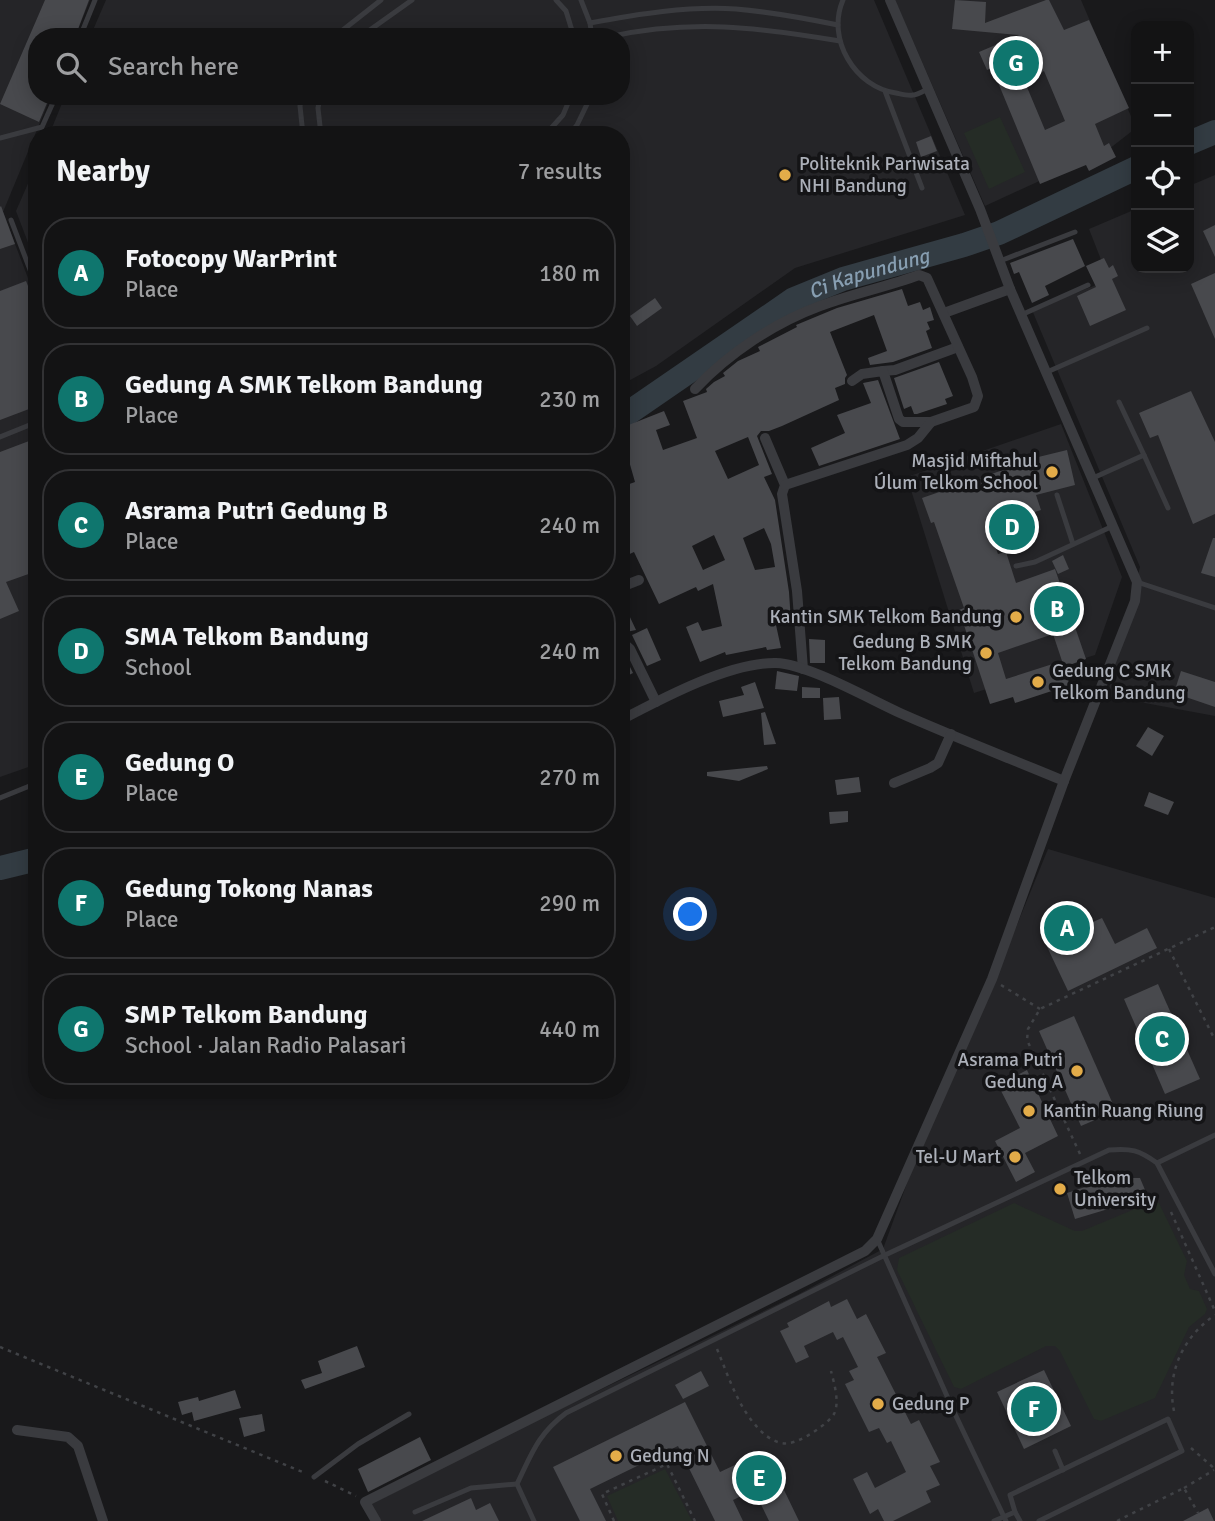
<!DOCTYPE html>
<meta charset="utf-8">
<style>
:root{--surface:#131314;--page:#1c1c1d;--text:#f1f3f6;--muted:#9d9ea0;--line:#323234;--accent:#0f766e}
body{margin:0;font-family:Signika,sans-serif;background:var(--page);color:var(--text)}
.controls{position:absolute;right:21px;top:21px;display:grid;overflow:hidden;border-radius:14px;box-shadow:0 4px 18px #0003}
.controls button{width:63px;height:63px;display:grid;place-items:center;padding:0;border:0;border-bottom:2px solid var(--line);background:var(--surface);color:var(--text);font:35px sans-serif}
.you{position:absolute;left:691px;top:915px;width:24px;height:24px;margin:-18px;border:5px solid #fff;border-radius:50%;background:#1a73e8;box-shadow:0 0 0 10px #1a73e833}
.badge{display:grid;place-items:center;width:46px;height:46px;border-radius:50%;background:var(--accent);color:#fff;font-size:23px;font-weight:700}
.pin{position:absolute;translate:-50% -50%;border:4px solid #fff;box-shadow:0 2px 7px #0006}
.list{margin:0;padding:0;list-style:none}
h2{display:flex;justify-content:space-between;align-items:center;height:91px;margin:0;padding:0 28px;font-size:30px}
h2 small{font-size:23px;font-weight:400;color:var(--muted)}
.list li{display:grid;grid-template-columns:46px 1fr auto;gap:21px;align-items:center;box-sizing:border-box;height:112px;margin:0 14px 14px;padding:0 14px;border:2px solid var(--line);border-radius:28px}
.list b{display:block;font-size:26px;white-space:nowrap}
.list p{margin:0;font-size:23px;white-space:nowrap;color:var(--muted)}
.list em{font-size:23px;font-style:normal;color:var(--muted)}
.icon{flex:none;width:38px;height:38px;fill:none;stroke:currentColor;stroke-width:2;stroke-linecap:round;stroke-linejoin:round}
.map{position:relative;flex:none;width:1215px;height:1521px;overflow:hidden}
.search{position:absolute;background:var(--surface);box-shadow:0 4px 18px #0003;left:28px;top:28px;width:602px;height:77px;display:flex;align-items:center;gap:18px;box-sizing:border-box;padding:0 24px;border-radius:28px;color:var(--muted);font-size:26px}
.panel{position:absolute;background:var(--surface);box-shadow:0 4px 18px #0003;left:28px;top:126px;width:602px;height:973px;border-radius:28px}
.map>svg:first-child{display:block}
.built{fill:#252528}
.green{fill:#252c26}
.lines{fill:none;stroke-linecap:round;stroke-linejoin:round}
.river{stroke:#333c43;stroke-width:24}
.building{fill:#48494d;fill-rule:evenodd}
.path{stroke:#404246;stroke-width:2.5;stroke-dasharray:3.5 5;stroke-linecap:butt}
.lane{stroke:#3a3b3f;stroke-width:5}
.street{stroke:#3a3b3f;stroke-width:10}
.poi-dot{fill:#e3ac49;stroke:#141416;stroke-width:2.5}
.labels{text-anchor:middle;dominant-baseline:central;stroke-width:7;stroke-linejoin:round;paint-order:stroke}
.poi-label{font-size:19px;fill:#acb0b9;stroke:#141416;text-anchor:start}
.water-label{font-size:21px;font-style:italic;fill:#879eb1;stroke:#141416}
</style>
<div class="map">
<svg width="1215" height="1521" viewBox="0 0 1215 1521">
<rect width="100%" height="100%" fill="#19191b"/>
<!-- built -->
<g class="built">
<path d="M0 0H90L75 37H37V96H51L3 212 37 302V764L0 777Z"/>
<path d="M106 0H874L965 215 795 268 656 366 621 385V135H49L65 96H621V37H90Z"/>
<path d="M895 0H1081L1136 128 1109 149 985 206Z"/>
<path d="M37 163V266L16 211Z"/>
<path d="M1215 175V716L1107 696 1140 567 1032 310 1109 280 1089 229 1136 209V268H1189V186Z"/>
<path d="M1061 424 1122 577 1095 655 974 693 907 477Z"/>
<path d="M1048 849 1215 898V1521H379L370 1505 479 1448 797 1295 883 1249 921 1145 990 991Z"/>
</g>
<!-- green -->
<g class="green">
<path d="M1000 117 1025 172 989 189 964 133Z"/>
<path d="M1154 1201 1159 1203 1187 1261 1184 1275 1190 1289 1199 1291 1207 1309 1205 1314 1189 1327 1155 1398 1101 1421 1094 1419 1060 1351 1055 1346H1046L961 1389 954 1387 897 1270 899 1258 1014 1203 1075 1231H1082Z"/>
<path d="M665 1469 692 1521H618L607 1496Z"/>
</g>
<g class="lines">
<!-- river -->
<g class="river">
<path d="M1189 143 1215 132"/>
<path id="s1" d="M621 418 794 299 843 279 964 245 999 233 1136 168"/>
<path d="M0 868 37 859"/>
</g>
</g>
<!-- building -->
<g class="building">
<path d="M45 0H89L75 37H37V96H50L39 122 0 104Z"/>
<path d="M955 0 986 2 985 23 1046 0H1049L1064 30 1089 20 1129 108 1095 124 1104 146 1109 143 1116 157 1089 171 1086 165 1040 184 992 68 987 70 979 52 1019 35 952 29ZM1044 71 1065 121 1045 130 1024 80Z"/>
<path d="M931 136 937 151 921 157 916 142Z"/>
<path d="M1 206 15 244 0 249V207Z"/>
<path d="M1215 225V257L1203 231Z"/>
<path d="M1073 239 1085 266 1045 286 1049 295 1032 303 1019 272 1014 274 1010 263Z"/>
<path d="M1104 258 1109 268 1113 265 1118 276 1112 279 1126 310 1090 326 1077 296 1096 287 1086 266Z"/>
<path d="M1215 273V339L1191 284Z"/>
<path d="M26 281 37 308V406L0 420V291Z"/>
<path d="M902 289 908 306 920 302 923 310 930 307 934 320 927 322 930 329 926 331 932 348 893 362 870 365 868 358 887 351 874 315 830 332 847 375 845 378V384L835 388 839 400 782 426 769 431H761L757 436 772 474 764 477 775 500 789 592 791 622 776 625 781 648 767 650 766 647 726 655 725 652 700 662 686 627 698 622 702 631 722 626 713 584 698 591 696 587 659 604 634 552 621 558V487L635 482 629 461 621 463V428L664 411 670 425 656 430 663 450 697 438 683 401 707 392 706 389 714 382 725 376 723 373 738 361 760 351 758 347 797 327 796 325 837 308ZM748 437 759 465 728 479 715 451ZM764 528 771 544 775 567 755 570 743 538ZM714 535 725 560 703 570 692 546Z"/>
<path d="M655 298 662 308 637 326 630 316Z"/>
<path d="M939 362 953 396 945 399 947 404 917 414H914L911 406 904 409 894 378Z"/>
<path d="M878 380 900 439 819 466 811 448 845 433 837 415 871 403 863 383Z"/>
<path d="M1191 391 1215 442V514L1193 524 1158 435 1150 438 1139 413Z"/>
<path d="M37 438V571L6 582 19 611 0 619V452Z"/>
<path d="M1067 450 1075 485 1036 495 1041 510 1025 515 1023 509 986 523 998 554 1006 552 1016 583 1055 569 1086 659 1064 667 1062 661 1070 685 1015 703 1013 697 990 704 959 610 964 608 934 522 931 523 922 498 1003 470 1000 462 1020 455 1022 461ZM1053 634 1062 661 1006 679 998 653Z"/>
<path d="M1213 538H1215V577L1201 573Z"/>
<path d="M1063 555 1069 569 1058 574 1052 561Z"/>
<path d="M629 615 636 630 621 633V618Z"/>
<path d="M647 628 661 660 647 666 632 635Z"/>
<path d="M809 639 825 640V663H810Z"/>
<path d="M625 657 633 673 621 679V659Z"/>
<path d="M777 671 799 676 797 691 775 689Z"/>
<path d="M1181 671 1215 682V707L1174 693Z"/>
<path d="M755 682 764 708 723 717 719 701 744 695 741 687Z"/>
<path d="M802 687 820 688V698H802Z"/>
<path d="M839 697 841 719 824 720 823 698Z"/>
<path d="M765 712 776 744 764 745 761 713Z"/>
<path d="M1148 727 1164 736 1152 756 1136 746Z"/>
<path d="M767 766 768 769 739 781 707 776V772Z"/>
<path d="M859 777 861 792 837 795 835 780Z"/>
<path d="M1149 792 1174 802 1168 815 1144 806Z"/>
<path d="M848 811V822L830 824 829 812Z"/>
<path d="M1087 911 1093 922 1102 918 1115 944 1147 928 1157 948 1068 991 1041 934Z"/>
<path d="M1158 984 1200 1079 1165 1094 1124 999Z"/>
<path d="M1074 1016 1116 1111 1081 1126 1039 1031Z"/>
<path d="M1027 1070 1058 1136 1025 1153 1035 1172 1016 1182 995 1141 1020 1128 998 1085Z"/>
<path d="M1112 1178H1140L1148 1197 1075 1219 1067 1193Z"/>
<path d="M847 1299 857 1319 866 1314 886 1353 877 1357 911 1424 919 1420 940 1462 930 1466 940 1485 926 1491 931 1502 893 1521H884L878 1509 870 1514 853 1479 867 1472 875 1488 906 1472 891 1441 887 1443 879 1428 869 1432 845 1384 854 1380 849 1371 858 1367 843 1337 837 1340 833 1332 804 1346 809 1357 796 1363 780 1331 789 1327 787 1323 829 1301 831 1307Z"/>
<path d="M357 1346 365 1367 305 1389 301 1380 322 1373 318 1361Z"/>
<path d="M1044 1370 1071 1426 1024 1449 997 1392Z"/>
<path d="M701 1371 709 1386 683 1399 675 1385Z"/>
<path d="M235 1390 241 1408 194 1421 192 1412 182 1415 178 1402 198 1397 199 1401Z"/>
<path d="M685 1402 720 1472 756 1455 760 1465 770 1461 799 1521H769L754 1490 733 1500 743 1521H715L678 1446 590 1489 606 1521H580L553 1467Z"/>
<path d="M262 1414 265 1431 244 1437 239 1418Z"/>
<path d="M420 1437 431 1460 368 1492 358 1469Z"/>
<path d="M471 1498 476 1510 490 1503 499 1521H422Z"/>
<path d="M1208 1508 1214 1521H1183Z"/>
</g>
<g class="lines">
<!-- path -->
<g class="path">
<path d="M1169 949 1215 1040"/>
<path d="M1001 985 1040 1009"/>
<path d="M1080 1154 1027 1040 1028 1029 1040 1009 1215 927"/>
<path d="M1171 1212 1215 1311"/>
<path d="M0 1347 305 1473"/>
<path d="M717 1349C730 1380 739 1411 764 1434 770 1439 780 1445 789 1443 801 1442 828 1424 834 1414 840 1402 834 1383 831 1371"/>
<path d="M1174 1411C1166 1373 1183 1337 1215 1315"/>
<path d="M1191 1448 1215 1469"/>
<path d="M325 1481 356 1496"/>
<path d="M1184 1488 1214 1470"/>
<path d="M614 1521 602 1494 667 1464 695 1521"/>
<path d="M1117 1521 1184 1488 1198 1513"/>
</g>
<!-- lane -->
<g class="lane">
<path d="M556 0 566 11 574 37"/>
<path d="M581 0 590 23 592 37"/>
<path d="M843 0C826 39 855 87 896 93 901 94 908 96 913 95 917 95 924 91 928 89"/>
<path d="M590 23C638 14 687 6 736 9 770 12 804 18 838 25"/>
<path d="M80 37 95 0"/>
<path d="M334 37 381 0"/>
<path d="M360 37 412 0"/>
<path d="M608 37C691 19 757 27 840 41"/>
<path d="M885 91 922 188"/>
<path d="M302 96 300 106 303 135"/>
<path d="M320 96 318 108 321 135"/>
<path d="M545 135 563 115 571 96"/>
<path d="M569 135 577 125 591 96"/>
<path d="M0 138 42 127 56 96"/>
<path d="M11 220 37 288"/>
<path d="M1000 261 1075 232"/>
<path d="M1021 315 1088 285"/>
<path d="M1047 372 1147 328"/>
<path d="M1119 402 1144 455"/>
<path d="M0 437 37 422"/>
<path d="M1093 478 1144 455 1168 508"/>
<path d="M1057 495 1073 544"/>
<path d="M1016 566 1035 562 1113 526"/>
<path d="M1137 582 1215 608"/>
<path d="M0 798 37 783"/>
<path d="M1157 1163 1215 1135"/>
<path d="M878 1241 955 1414 1006 1521"/>
<path d="M1055 1451 1063 1470"/>
<path d="M314 1477 358 1444 409 1414"/>
<path d="M415 1512 471 1488 517 1484"/>
<path d="M534 1521 517 1484C532 1453 538 1434 566 1413L883 1256 1109 1150C1131 1148 1139 1150 1157 1163L1215 1274"/>
<path d="M994 1521 1015 1512"/>
<path d="M1020 1521 1015 1512 1010 1495 1168 1419 1182 1451 1039 1521"/>
</g>
<!-- street -->
<g class="street">
<path d="M944 313 1010 289"/>
<path d="M883 371 895 370 958 347"/>
<path d="M695 389C729 353 774 323 820 306 852 294 886 287 919 275L927 278 972 377 978 396 974 407 931 422H903L899 419 883 371 862 374 852 381"/>
<path d="M765 438 785 485 782 494 797 591 803 669"/>
<path d="M785 485 907 445 918 438 931 422"/>
<path d="M621 587 639 580"/>
<path d="M621 641 630 649 656 702"/>
<path d="M621 720C661 699 730 662 776 663 808 664 869 699 900 713 954 737 1009 758 1064 781"/>
<path d="M894 783 930 768 938 763 951 734"/>
<path d="M17 1430 68 1437 78 1446 103 1521"/>
<path d="M376 1521 365 1502 865 1251 877 1239 992 979 1064 781 1135 601 1137 582 1010 289 980 209 890 0"/>
</g>
</g>
<!-- markers -->
<g class="poi-dot">
<circle cx="785" cy="175" r="7"/>
<circle cx="1052" cy="472" r="7"/>
<circle cx="1016" cy="617" r="7"/>
<circle cx="986" cy="653" r="7"/>
<circle cx="1038" cy="682" r="7"/>
<circle cx="1077" cy="1071" r="7"/>
<circle cx="1029" cy="1111" r="7"/>
<circle cx="1015" cy="1157" r="7"/>
<circle cx="1060" cy="1189" r="7"/>
<circle cx="878" cy="1404" r="7"/>
<circle cx="616" cy="1456" r="7"/>
</g>
<g class="labels">
<!-- poi labels -->
<g class="poi-label">
<text x="799" y="164">Politeknik Pariwisata<tspan x="799" dy="22">NHI Bandung</tspan></text>
<text x="1038" y="461" text-anchor="end">Masjid Miftahul<tspan x="1038" dy="22">Úlum Telkom School</tspan></text>
<text x="1002" y="617" text-anchor="end">Kantin SMK Telkom Bandung</text>
<text x="972" y="642" text-anchor="end">Gedung B SMK<tspan x="972" dy="22">Telkom Bandung</tspan></text>
<text x="1052" y="671">Gedung C SMK<tspan x="1052" dy="22">Telkom Bandung</tspan></text>
<text x="1063" y="1060" text-anchor="end">Asrama Putri<tspan x="1063" dy="22">Gedung A</tspan></text>
<text x="1043" y="1111">Kantin Ruang Riung</text>
<text x="1001" y="1157" text-anchor="end">Tel-U Mart</text>
<text x="1074" y="1178">Telkom<tspan x="1074" dy="22">University</tspan></text>
<text x="892" y="1404">Gedung P</text>
<text x="630" y="1456">Gedung N</text>
</g>
<!-- water labels -->
<g class="water-label">
<text stroke="none"><textPath href="#s1" startOffset="289">Ci Kapundung</textPath></text>
</g>
</g>
</svg>
<div class="controls">
<button>+</button>
<button>−</button>
<button><svg class="icon" aria-label="locate" viewBox="0 0 24 24"><circle cx="12" cy="12" r="6"/><path d="M12 2v4M12 18v4M2 12h4M18 12h4"/></svg></button>
<button><svg class="icon" aria-label="layers" viewBox="0 0 24 24"><path d="M12 4l9 5-9 5-9-5zM3 14l9 5 9-5"/></svg></button>
</div>
<div class="you"></div>
<div class="pin badge" style="left:1067px;top:928px">A</div>
<div class="pin badge" style="left:1057px;top:609px">B</div>
<div class="pin badge" style="left:1162px;top:1039px">C</div>
<div class="pin badge" style="left:1012px;top:527px">D</div>
<div class="pin badge" style="left:759px;top:1478px">E</div>
<div class="pin badge" style="left:1034px;top:1409px">F</div>
<div class="pin badge" style="left:1016px;top:63px">G</div>
<div class="search"><svg class="icon" aria-label="search" viewBox="0 0 24 24"><circle cx="10" cy="10" r="6"/><path d="M15 15l6 6"/></svg>Search here</div>
<section class="panel">
<h2>Nearby<small>7 results</small></h2>
<ul class="list">
<li><span class="badge">A</span><div><b>Fotocopy WarPrint</b><p>Place</p></div><em>180 m</em></li>
<li><span class="badge">B</span><div><b>Gedung A SMK Telkom Bandung</b><p>Place</p></div><em>230 m</em></li>
<li><span class="badge">C</span><div><b>Asrama Putri Gedung B</b><p>Place</p></div><em>240 m</em></li>
<li><span class="badge">D</span><div><b>SMA Telkom Bandung</b><p>School</p></div><em>240 m</em></li>
<li><span class="badge">E</span><div><b>Gedung O</b><p>Place</p></div><em>270 m</em></li>
<li><span class="badge">F</span><div><b>Gedung Tokong Nanas</b><p>Place</p></div><em>290 m</em></li>
<li><span class="badge">G</span><div><b>SMP Telkom Bandung</b><p>School · Jalan Radio Palasari</p></div><em>440 m</em></li>
</ul>
</section>
</div>
